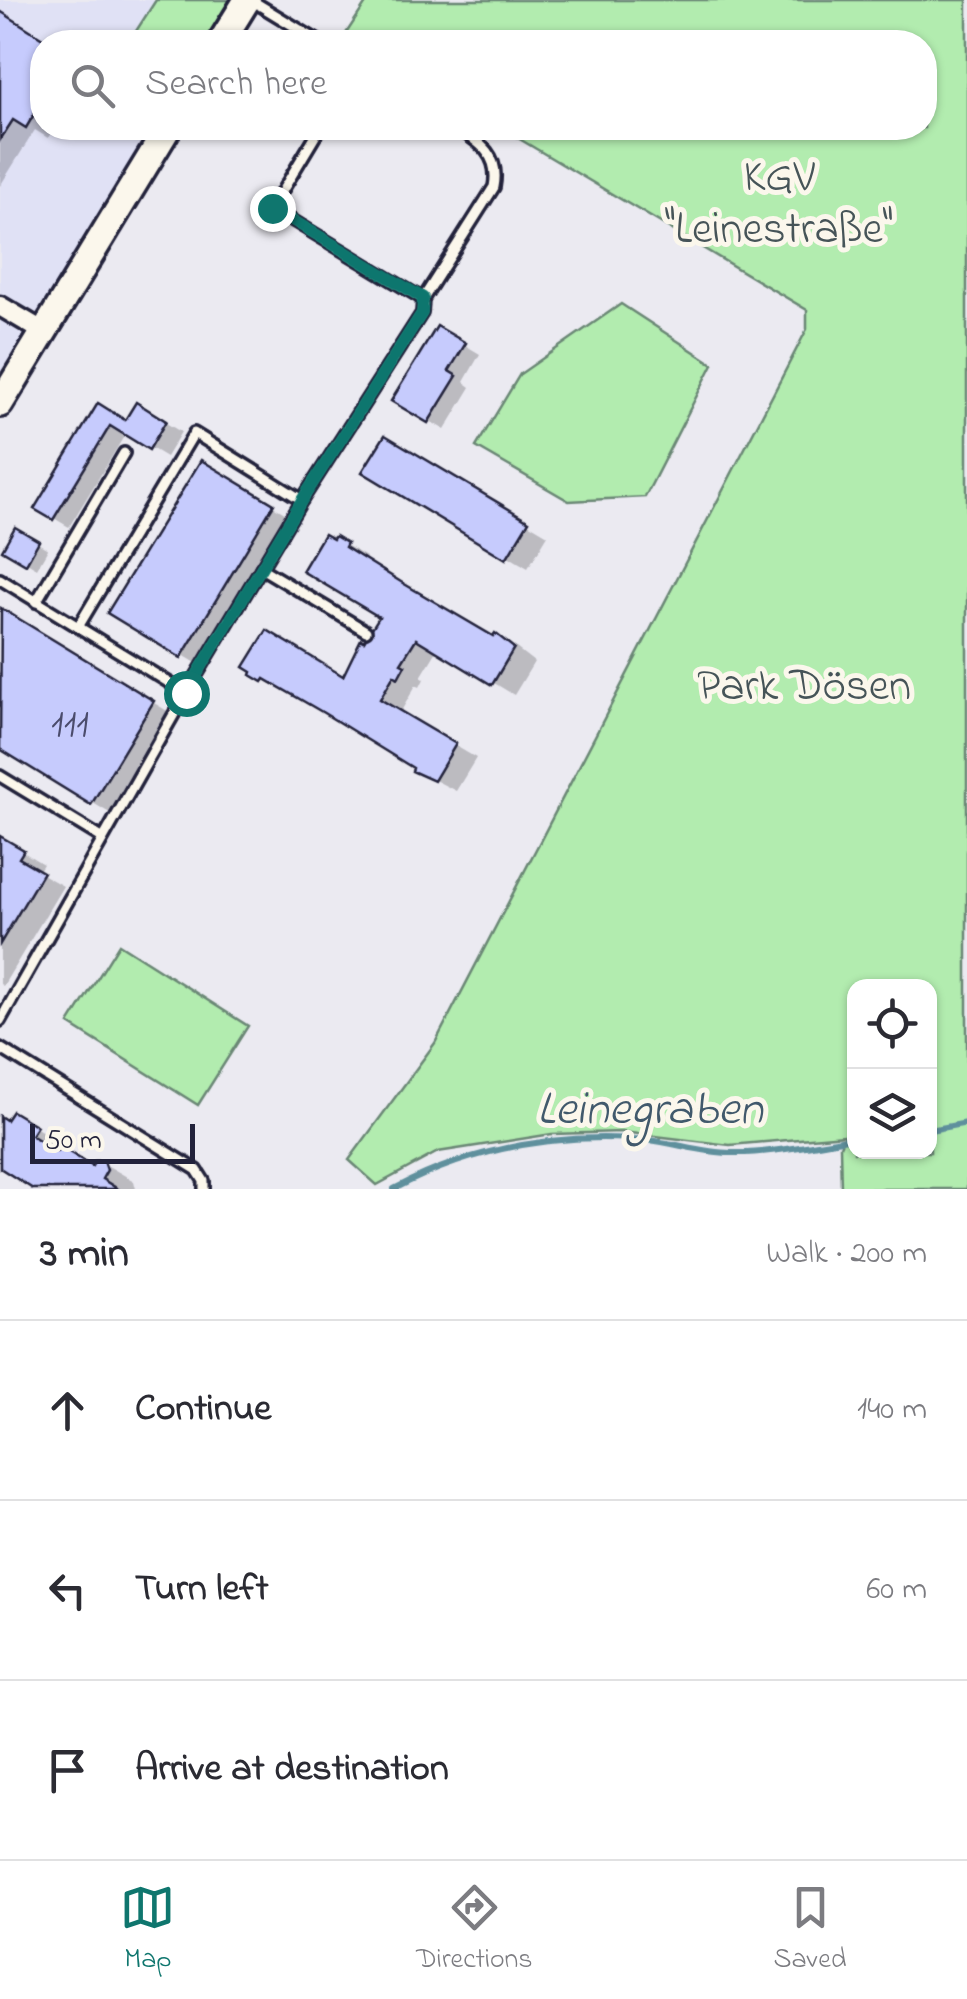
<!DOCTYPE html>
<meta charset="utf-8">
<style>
:root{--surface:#fff;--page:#f2f2f3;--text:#2b2b33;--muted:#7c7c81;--line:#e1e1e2;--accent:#0f766e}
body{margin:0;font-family:"Indie Flower",sans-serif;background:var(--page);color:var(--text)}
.controls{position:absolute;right:30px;bottom:30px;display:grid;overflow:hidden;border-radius:20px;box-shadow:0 2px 8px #0004}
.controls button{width:90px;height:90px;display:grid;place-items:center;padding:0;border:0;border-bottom:2px solid var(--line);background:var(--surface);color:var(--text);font:50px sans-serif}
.scale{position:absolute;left:30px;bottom:25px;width:165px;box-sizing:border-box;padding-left:10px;border:5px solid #22223b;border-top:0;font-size:28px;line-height:35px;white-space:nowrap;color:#22223b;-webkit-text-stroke:8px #fbf7ec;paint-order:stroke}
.stop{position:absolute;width:30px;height:30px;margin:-22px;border:8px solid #0f766e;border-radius:50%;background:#fff}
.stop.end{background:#0f766e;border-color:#fff;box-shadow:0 2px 10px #0008}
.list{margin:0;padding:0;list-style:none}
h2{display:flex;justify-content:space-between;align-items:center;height:130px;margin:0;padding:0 40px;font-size:42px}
h2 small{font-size:32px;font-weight:400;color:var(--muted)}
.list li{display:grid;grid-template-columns:65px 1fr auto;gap:30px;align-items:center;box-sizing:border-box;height:180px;padding:0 40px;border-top:2px solid var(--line)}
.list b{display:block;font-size:38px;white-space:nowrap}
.list em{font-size:32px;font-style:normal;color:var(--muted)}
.icon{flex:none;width:55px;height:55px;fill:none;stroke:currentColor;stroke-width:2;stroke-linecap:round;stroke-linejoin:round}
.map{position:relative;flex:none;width:967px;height:1189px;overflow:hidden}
.search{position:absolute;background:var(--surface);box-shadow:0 2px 8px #0004;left:30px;right:30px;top:30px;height:110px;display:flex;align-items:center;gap:25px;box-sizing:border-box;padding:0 35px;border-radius:40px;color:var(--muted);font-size:38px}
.sheet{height:670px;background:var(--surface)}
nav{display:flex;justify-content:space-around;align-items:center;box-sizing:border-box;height:140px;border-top:2px solid var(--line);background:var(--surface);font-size:28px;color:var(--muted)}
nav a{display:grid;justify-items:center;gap:5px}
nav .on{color:var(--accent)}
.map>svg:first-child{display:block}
.built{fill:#e0e1f5}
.green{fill:#b2ecaf;stroke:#6a8775;stroke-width:2.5;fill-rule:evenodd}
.shadow{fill:#0003}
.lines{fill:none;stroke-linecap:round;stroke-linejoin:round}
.stream{stroke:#5f909d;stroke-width:6}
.building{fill:#c6cbfd;stroke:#22223b;stroke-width:2.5}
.lane-casing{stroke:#22223b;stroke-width:16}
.street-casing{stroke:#22223b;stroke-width:25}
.secondary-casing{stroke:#22223b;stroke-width:32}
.lane{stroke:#fbf7ec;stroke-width:9}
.street{stroke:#fbf7ec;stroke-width:18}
.secondary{stroke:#fbf7ec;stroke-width:25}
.route{stroke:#0f766e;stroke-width:12}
.labels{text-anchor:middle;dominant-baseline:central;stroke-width:10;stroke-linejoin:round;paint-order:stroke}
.number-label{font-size:40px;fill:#4b4c6c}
.park-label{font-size:45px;fill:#465458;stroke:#fbf7ec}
.water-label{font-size:48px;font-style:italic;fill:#41596c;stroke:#fbf7ec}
</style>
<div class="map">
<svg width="967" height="1189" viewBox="0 0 967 1189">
<rect width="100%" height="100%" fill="#ebeaf1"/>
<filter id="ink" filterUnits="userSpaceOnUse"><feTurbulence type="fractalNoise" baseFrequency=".01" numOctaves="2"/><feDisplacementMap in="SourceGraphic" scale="20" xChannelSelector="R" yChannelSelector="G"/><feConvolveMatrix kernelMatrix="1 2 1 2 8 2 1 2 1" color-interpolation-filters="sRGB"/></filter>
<g filter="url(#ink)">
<!-- built -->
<path class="built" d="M0 0H156L129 42H42V128H125L156 147 0 404Z"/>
<!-- green -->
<g class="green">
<path d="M156 0H247L221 42H129Z"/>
<path d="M368 0H967V1189H841L840 1146 845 1135 730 1145 622 1132 552 1134 438 1152 377 1185 349 1160 435 1043 807 329V310L501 128H924V42H358L345 35ZM854 986H930V1152H854Z"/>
<path d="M621 304 713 364 645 497 569 501 476 447 520 374Z"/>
<path d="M119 944 248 1026 198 1105 69 1024Z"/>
</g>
<!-- shadow -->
<g class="shadow">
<path d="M0 14 47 42H42V128H54L48 138 35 130 0 186Z"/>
<path d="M438 329 480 354 464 382 471 387 445 430 394 400Z"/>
<path d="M99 406 126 423 137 406 181 432 166 457 126 433 69 527 37 508Z"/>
<path d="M385 438 548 535 528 568 365 471Z"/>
<path d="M202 463 293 518 203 667 111 612Z"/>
<path d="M16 530 48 549 37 568 5 549Z"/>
<path d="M336 539 366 557 364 561 494 639 496 636 516 648 534 662 514 695 438 649 421 677 424 679 420 687 416 685 400 713 476 758 456 791 415 770 417 768 287 689 285 692 254 674 344 679 382 616 334 542Z"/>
<path d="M1 611 174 715 113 815 0 747Z"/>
<path d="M0 838 43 864 38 872 63 886 3 986 0 984Z"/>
<path d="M13 1114 65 1145 62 1151 92 1168 103 1163 134 1181 136 1189H34L0 1167V1118L7 1122Z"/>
</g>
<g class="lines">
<!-- stream -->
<g class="stream">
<path d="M930 1130 967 1123"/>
<path d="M394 1189C474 1147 558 1132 648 1140 675 1143 704 1153 731 1153 771 1154 814 1144 854 1138"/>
</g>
</g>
<!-- building -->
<g class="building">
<path d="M0 11 49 42H42V101L26 128 13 120 0 140Z"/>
<path d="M437 326 466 343 449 371 457 376 428 423 391 401Z"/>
<path d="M136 402 166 421 149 450 110 426 53 520 34 509 98 403 125 420Z"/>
<path d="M385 435 529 521 506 559 362 472Z"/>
<path d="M201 460 274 504 181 658 107 613Z"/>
<path d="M15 527 39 541 26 564 2 550Z"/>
<path d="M324 534 333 539 335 536 347 543 345 547 401 582 493 636 495 633 514 648 492 685 416 639 401 663 405 665 398 678 394 675 380 699 456 744 434 781 412 771 413 768 322 712 265 679 263 682 251 675 252 672 244 667 267 630 343 676 361 639 364 641 379 617 302 571Z"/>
<path d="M1 608 154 701 91 805 0 749Z"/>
<path d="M0 836 24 850 19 858 43 872 0 944Z"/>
<path d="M12 1111 37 1126 31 1135 57 1151 59 1146 92 1166 95 1161H104L107 1170 102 1179 118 1189H33L0 1168V1116L6 1120Z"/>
</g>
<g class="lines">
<defs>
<g id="lane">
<path d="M251 0 320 42"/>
<path d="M320 128 272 208 423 299 494 187C500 156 481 143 457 128"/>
<path d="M261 568 366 631"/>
<path d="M0 579 186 693"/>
<path d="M36 602 124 453"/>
<path d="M78 627 194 433 302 500"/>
<path d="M0 776 102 838"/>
<path d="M0 1021 186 693 302 500 422 313 423 299"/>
<path d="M0 1048 197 1170 204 1181V1189"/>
</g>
<path id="street" d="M0 306 44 332"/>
<g id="secondary">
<path d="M221 42 247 0"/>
<path d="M0 404 168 128"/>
</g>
</defs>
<!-- lane casing -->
<use href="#lane" class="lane-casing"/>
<!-- street casing -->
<use href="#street" class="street-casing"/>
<!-- secondary casing -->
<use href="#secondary" class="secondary-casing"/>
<!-- lane -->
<use href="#lane" class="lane"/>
<!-- street -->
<use href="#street" class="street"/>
<!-- secondary -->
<use href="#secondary" class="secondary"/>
</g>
</g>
<g class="lines" filter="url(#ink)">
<!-- route -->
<path class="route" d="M186 693 302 500 422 313 423 298 272 208"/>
</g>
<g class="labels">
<!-- number labels -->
<g class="number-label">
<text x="70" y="725">111</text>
</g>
<!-- park labels -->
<g class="park-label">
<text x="779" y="179">KGV<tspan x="779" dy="52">"Leinestraße"</tspan></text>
<text x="804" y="688">Park Dösen</text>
</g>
<!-- water labels -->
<g class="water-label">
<text x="650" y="1111">Leinegraben</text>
</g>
</g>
</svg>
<div class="controls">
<button><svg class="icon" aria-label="locate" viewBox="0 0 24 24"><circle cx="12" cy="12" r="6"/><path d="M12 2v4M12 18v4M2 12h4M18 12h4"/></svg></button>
<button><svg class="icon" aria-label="layers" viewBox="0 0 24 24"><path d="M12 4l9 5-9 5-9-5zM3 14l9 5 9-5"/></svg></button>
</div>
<div class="scale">50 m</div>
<div class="stop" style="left:186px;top:693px"></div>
<div class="stop end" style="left:272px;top:208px"></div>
<div class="search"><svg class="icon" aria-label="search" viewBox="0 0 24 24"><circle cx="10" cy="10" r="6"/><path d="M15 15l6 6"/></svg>Search here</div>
</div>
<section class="sheet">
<h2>3 min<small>Walk · 200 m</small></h2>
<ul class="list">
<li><svg class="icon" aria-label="ahead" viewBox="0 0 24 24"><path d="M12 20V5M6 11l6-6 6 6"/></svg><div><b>Continue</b></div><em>140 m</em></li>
<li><svg class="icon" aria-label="left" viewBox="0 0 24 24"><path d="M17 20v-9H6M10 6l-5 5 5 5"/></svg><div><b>Turn left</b></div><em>60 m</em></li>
<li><svg class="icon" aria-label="arrive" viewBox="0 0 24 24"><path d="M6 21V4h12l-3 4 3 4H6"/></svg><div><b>Arrive at destination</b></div></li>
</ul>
</section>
<nav>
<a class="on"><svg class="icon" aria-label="map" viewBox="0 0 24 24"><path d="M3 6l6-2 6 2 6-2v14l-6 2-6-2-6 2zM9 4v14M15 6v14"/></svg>Map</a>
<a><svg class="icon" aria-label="directions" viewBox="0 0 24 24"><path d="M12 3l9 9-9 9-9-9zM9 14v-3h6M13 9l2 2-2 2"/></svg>Directions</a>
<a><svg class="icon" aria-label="saved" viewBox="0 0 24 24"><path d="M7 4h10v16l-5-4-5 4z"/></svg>Saved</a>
</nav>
